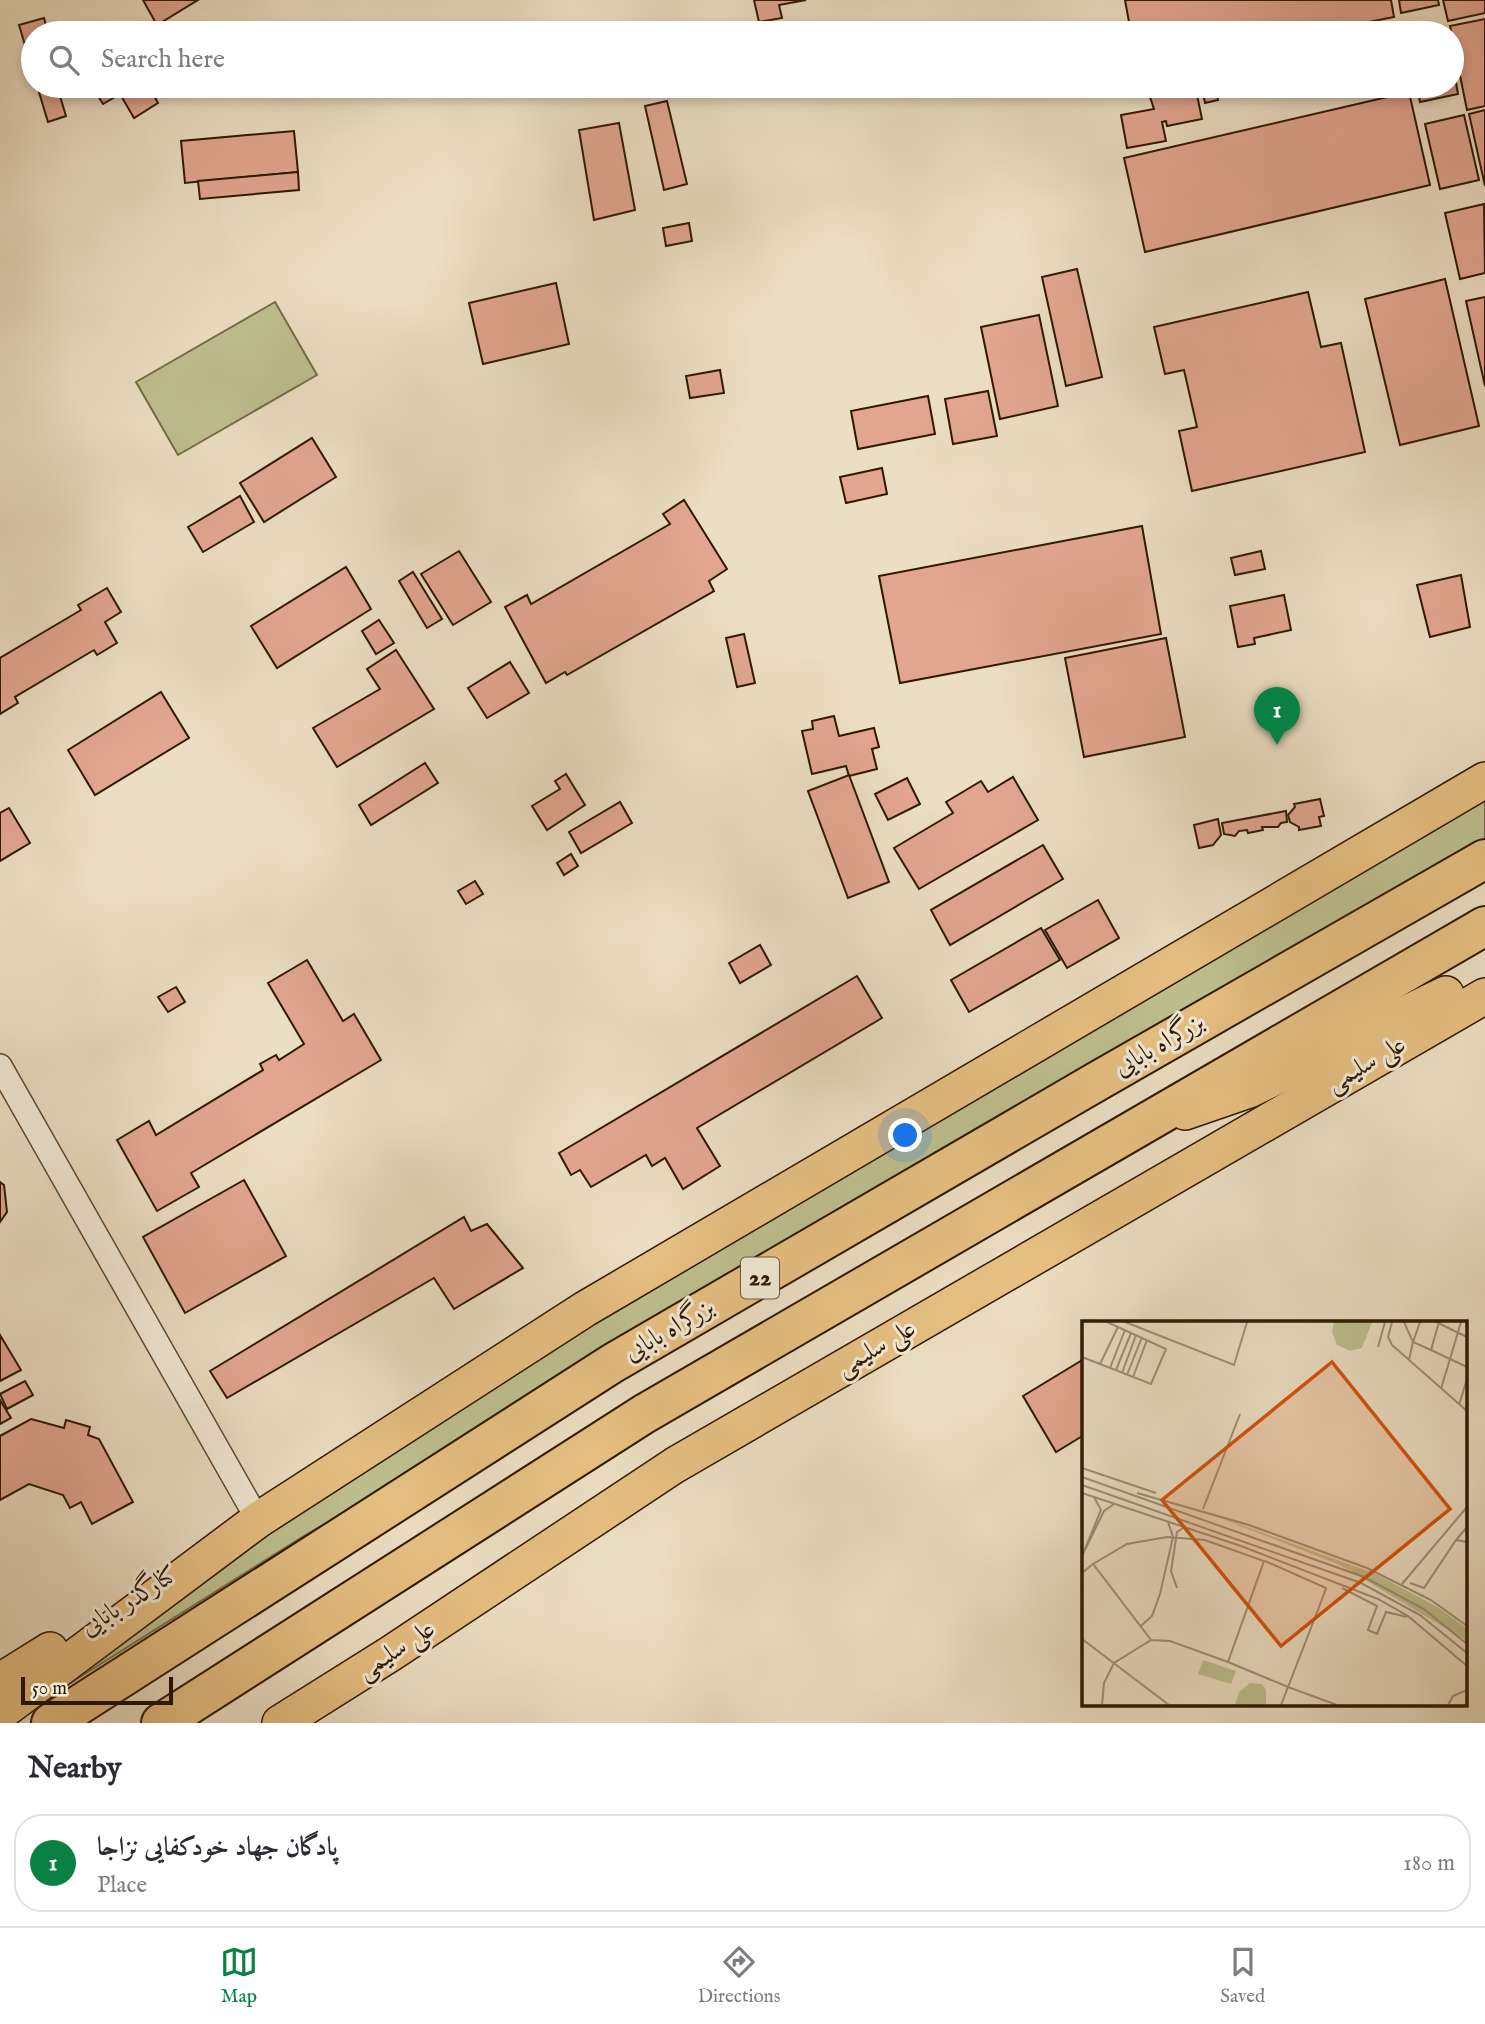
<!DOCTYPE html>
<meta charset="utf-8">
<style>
:root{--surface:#fff;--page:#f7f7f7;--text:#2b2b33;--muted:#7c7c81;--line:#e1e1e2;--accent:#0b8043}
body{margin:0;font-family:"IM FELL English",Amiri,serif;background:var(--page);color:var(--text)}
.scale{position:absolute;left:21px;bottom:18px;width:152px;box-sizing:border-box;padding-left:7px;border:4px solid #2f1802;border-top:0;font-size:19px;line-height:24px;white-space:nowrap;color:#2f1802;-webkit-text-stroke:5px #f3ead8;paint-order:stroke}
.you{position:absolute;left:906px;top:1136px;width:24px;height:24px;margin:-18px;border:5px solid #fff;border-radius:50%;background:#1a73e8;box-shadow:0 0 0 10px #1a73e833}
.badge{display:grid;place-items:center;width:46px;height:46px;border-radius:50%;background:var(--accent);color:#fff;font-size:23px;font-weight:700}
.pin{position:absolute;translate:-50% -58px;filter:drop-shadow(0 2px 4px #0008)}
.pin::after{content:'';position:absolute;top:37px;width:24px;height:21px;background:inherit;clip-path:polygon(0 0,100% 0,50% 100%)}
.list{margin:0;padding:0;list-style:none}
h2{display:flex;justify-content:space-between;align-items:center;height:91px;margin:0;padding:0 28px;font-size:30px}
h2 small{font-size:23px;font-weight:400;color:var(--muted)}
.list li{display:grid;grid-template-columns:46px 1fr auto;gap:21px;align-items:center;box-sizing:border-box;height:98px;margin:0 14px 14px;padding:0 14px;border:2px solid var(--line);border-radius:28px}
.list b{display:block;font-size:26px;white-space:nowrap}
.list p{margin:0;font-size:23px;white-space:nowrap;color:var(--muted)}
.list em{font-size:23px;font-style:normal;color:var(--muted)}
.icon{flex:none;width:38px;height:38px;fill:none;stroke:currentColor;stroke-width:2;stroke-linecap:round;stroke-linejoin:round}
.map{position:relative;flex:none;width:1485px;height:1723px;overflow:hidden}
.search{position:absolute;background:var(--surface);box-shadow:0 4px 10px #0003;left:21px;right:21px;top:21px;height:77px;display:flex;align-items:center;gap:18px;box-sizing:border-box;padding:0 24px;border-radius:38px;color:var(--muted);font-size:26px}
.sheet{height:203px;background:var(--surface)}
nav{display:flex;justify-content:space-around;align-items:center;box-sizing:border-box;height:98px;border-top:2px solid var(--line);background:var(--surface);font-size:19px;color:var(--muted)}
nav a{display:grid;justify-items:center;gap:4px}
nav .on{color:var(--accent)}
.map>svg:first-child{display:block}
.green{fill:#bebf8f;stroke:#766c48;stroke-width:2}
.building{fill:#e2a690;stroke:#2f1802;stroke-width:2}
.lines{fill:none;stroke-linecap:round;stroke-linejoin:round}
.minor-casing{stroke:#5e4a32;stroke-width:26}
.primary-casing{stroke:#2f1802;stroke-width:38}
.trunk-casing{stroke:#2f1802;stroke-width:42}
.minor{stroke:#f3ead8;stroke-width:23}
.primary{stroke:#e6bf82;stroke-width:35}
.trunk{stroke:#e6bf82;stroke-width:38}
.labels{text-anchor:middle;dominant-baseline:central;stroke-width:6;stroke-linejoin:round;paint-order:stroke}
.shield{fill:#f3ead8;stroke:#6a5742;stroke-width:2}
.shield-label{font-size:24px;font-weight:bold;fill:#2f1802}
.street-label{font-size:26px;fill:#2f1802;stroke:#f3ead8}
.inset-road{fill:none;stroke:#a08f76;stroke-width:2}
.view{fill:#d6520b;fill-opacity:0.15;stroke:#d6520b;stroke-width:3.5}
.inset-edge{fill:none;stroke:#2f1802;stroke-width:3.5}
</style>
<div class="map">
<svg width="1485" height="1723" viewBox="0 0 1485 1723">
<rect width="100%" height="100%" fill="#ecdec3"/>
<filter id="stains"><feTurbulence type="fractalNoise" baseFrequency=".00286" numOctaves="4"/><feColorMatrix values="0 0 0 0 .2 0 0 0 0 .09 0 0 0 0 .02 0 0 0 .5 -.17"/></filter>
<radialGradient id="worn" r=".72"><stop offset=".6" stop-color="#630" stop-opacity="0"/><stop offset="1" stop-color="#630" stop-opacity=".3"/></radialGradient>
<!-- green -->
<g class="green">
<path d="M275 302 317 375 178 455 136 382Z"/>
<path d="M1485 799V841L299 1539 7 1723 192 1576 585 1328 1044 1060 1201 964Z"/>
</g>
<!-- building -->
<g class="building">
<path d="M143 0H198L157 25Z"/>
<path d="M754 0H806L779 5 782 18 759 22Z"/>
<path d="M1125 0H1391L1394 17 1313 33H1131Z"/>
<path d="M1399 0H1438L1439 5 1401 13Z"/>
<path d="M1443 0H1485V13L1448 21Z"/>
<path d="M44 18 48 33H33V72L19 25Z"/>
<path d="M1485 19V106L1467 110 1450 26Z"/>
<path d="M1368 23 1370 33H1343L1342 30 1349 28 1350 32 1357 31 1356 26Z"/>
<path d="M1452 59 1458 94 1420 102 1417 86H1452Z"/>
<path d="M49 86H57L66 116 48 122 38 89Z"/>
<path d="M92 86H127L129 89 103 104Z"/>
<path d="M127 86H172L154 96 158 103 134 118 120 94 129 89Z"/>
<path d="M1152 86H1224L1226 94 1217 96 1218 100 1205 103 1203 93 1197 95 1202 119 1167 126 1166 121 1162 122 1166 141 1127 148 1121 115 1154 109 1150 97 1154 96Z"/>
<path d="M1409 92 1430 185 1145 252 1124 158Z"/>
<path d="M667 101 687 184 664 190 645 106Z"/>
<path d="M1485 110V186L1469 114Z"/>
<path d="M1464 115 1479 180 1440 189 1425 124Z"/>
<path d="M619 123 635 210 594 220 579 130Z"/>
<path d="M294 131 298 172 185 183 181 141Z"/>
<path d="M298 172 299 190 200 199 198 181Z"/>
<path d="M1484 204 1485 273 1460 279 1445 213Z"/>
<path d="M689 223 692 241 666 246 663 228Z"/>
<path d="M1077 269 1102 377 1066 386 1042 277Z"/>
<path d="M1445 279 1479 426 1400 445 1365 299Z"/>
<path d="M556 283 569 344 483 364 469 303Z"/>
<path d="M1308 292 1321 347 1341 343 1365 452 1192 491 1179 431 1197 427 1184 370 1165 374 1154 327Z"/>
<path d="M1485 297V386L1466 301Z"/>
<path d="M1039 315 1058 406 1000 419 981 327Z"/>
<path d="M720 370 724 393 690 398 686 376Z"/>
<path d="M988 391 997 436 953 444 945 399Z"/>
<path d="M928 396 935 434 858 449 851 411Z"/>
<path d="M312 438 336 477 264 522 240 483Z"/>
<path d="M882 468 887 494 846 503 840 477Z"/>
<path d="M240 496 254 522 203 552 188 527Z"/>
<path d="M684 500 727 569 709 581 714 591 567 675 565 672 546 683 505 607 527 595 531 604 670 524 663 514Z"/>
<path d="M1142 526 1161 634 900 683 879 576Z"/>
<path d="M459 551 491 602 453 625 421 574Z"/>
<path d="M1261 551 1265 569 1235 575 1231 558Z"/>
<path d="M346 567 371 609 277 668 251 626Z"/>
<path d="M413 572 442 619 427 628 399 581Z"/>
<path d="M1461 575 1470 627 1430 637 1417 585Z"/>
<path d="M107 588 121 612 105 622 117 643 97 655 94 650 15 697 18 703 0 714V658L81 610 78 605Z"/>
<path d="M1284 595 1291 630 1254 638 1255 644 1238 647 1230 606Z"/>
<path d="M379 620 394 643 376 654 362 631Z"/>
<path d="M744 634 755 683 737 687 726 638Z"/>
<path d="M1166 638 1185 737 1084 757 1065 658Z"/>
<path d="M396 650 434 709 337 767 313 728 380 689 367 669Z"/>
<path d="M510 662 529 693 487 718 468 688Z"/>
<path d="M161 692 189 738 95 795 68 750Z"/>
<path d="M834 716 839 736 874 728 879 747 872 749 877 769 849 776 846 766 812 774 802 731 813 729 812 721Z"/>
<path d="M425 763 438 783 371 825 359 805Z"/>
<path d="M566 774 585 805 547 830 532 806 560 789 555 781Z"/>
<path d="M849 775 889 882 848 898 808 791Z"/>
<path d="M1013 777 1038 820 919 889 894 848 953 813 946 802 981 781 988 792Z"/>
<path d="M907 778 920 804 888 820 875 794Z"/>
<path d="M1320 799 1324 816 1319 817 1321 826 1299 830V827L1290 822 1288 815 1295 807 1294 804Z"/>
<path d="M620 802 632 823 581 853 569 832Z"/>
<path d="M9 808 30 843 0 861V813Z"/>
<path d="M1286 811 1287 822 1281 823 1278 827H1262L1263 830 1248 833 1247 830 1239 831 1235 836 1224 834 1222 823Z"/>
<path d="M1218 819 1221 835 1213 845 1199 848 1194 825Z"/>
<path d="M1043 845 1063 879 950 945 931 910Z"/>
<path d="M571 854 578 866 564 875 557 863Z"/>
<path d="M475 881 483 894 466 904 458 891Z"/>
<path d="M1098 900 1119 938 1067 968 1045 930Z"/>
<path d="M1041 928 1060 960 969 1012 951 980Z"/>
<path d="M760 945 771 965 740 983 729 963Z"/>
<path d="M307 960 343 1021 354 1014 381 1060 191 1173 199 1187 157 1211 117 1140 149 1121 156 1135 263 1070 260 1064 276 1055 279 1060 304 1044 268 983Z"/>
<path d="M857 976 882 1018 697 1128 720 1166 683 1189 665 1158 652 1166 646 1155 591 1187 580 1170 571 1175 559 1153Z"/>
<path d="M176 987 185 1002 168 1012 158 997Z"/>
<path d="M244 1180 286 1256 185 1313 143 1237Z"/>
<path d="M0 1182 4 1185 7 1212 0 1222Z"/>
<path d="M464 1217 471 1231 487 1224 523 1268 454 1309 434 1278 227 1398 210 1371Z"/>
<path d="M0 1335 21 1370 0 1381Z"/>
<path d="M1084 1359V1435L1056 1452 1023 1396Z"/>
<path d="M25 1381 33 1395 7 1409 0 1394Z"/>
<path d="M0 1400 11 1418 0 1424Z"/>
<path d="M31 1419 64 1428 66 1420 90 1427 88 1435 99 1439 133 1502 92 1524 81 1502 70 1508 63 1495 29 1484 0 1500V1436Z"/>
</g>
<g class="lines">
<defs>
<path id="minor" d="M0 1066 258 1520"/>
<g id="primary">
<path d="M1185 1112 1249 1090 1446 994"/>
<path d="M0 1681 50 1650"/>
<path d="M0 1713 258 1520 585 1309 1485 780"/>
<path d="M280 1723 390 1654 675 1465 1485 996"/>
</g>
<g id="trunk">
<path d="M51 1723 613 1363 1096 1082 1485 859"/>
<path d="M161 1723 644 1414 1485 926"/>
</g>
</defs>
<!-- minor casing -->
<use href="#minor" class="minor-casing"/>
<!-- primary casing -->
<use href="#primary" class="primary-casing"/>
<!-- trunk casing -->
<use href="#trunk" class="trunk-casing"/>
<!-- minor -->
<use href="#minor" class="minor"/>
<!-- primary -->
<use href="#primary" class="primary"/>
<!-- trunk -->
<use href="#trunk" class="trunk"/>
</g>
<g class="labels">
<!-- shield labels -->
<rect class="shield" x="741" y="1257.5" width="38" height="41" rx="5"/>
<g class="shield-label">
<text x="760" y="1278">22</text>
</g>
<!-- street labels -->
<g class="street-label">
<text transform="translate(1159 1045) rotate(-30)">بزرگراه بابایی</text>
<text transform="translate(1366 1064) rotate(-30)">علی سلیمی</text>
<text transform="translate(669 1330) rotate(-30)">بزرگراه بابایی</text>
<text transform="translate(876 1348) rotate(-30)">علی سلیمی</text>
<text transform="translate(129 1601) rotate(-32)">کنارگذر بابایی</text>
<text transform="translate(396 1650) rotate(-33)">علی سلیمی</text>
</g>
</g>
<!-- overview -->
<g transform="translate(1082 1321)">
<rect width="385" height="385" fill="#ecdec3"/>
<path d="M252 1H290L280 27 268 30 255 24 250 11ZM110 186 294 253 357 287 385 308V320L258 244ZM121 339 154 350 149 363 116 353ZM168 362 180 363 184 369V384H153L157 371Z" fill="#bebf8f"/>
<path class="inset-road" d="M43 1 152 44 165 1M310 1 306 16 310 24 385 90M322 1 331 21 327 39M338 1 331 21 349 29 357 1M354 1 385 16M296 26 303 1M349 29 385 46M0 36 69 63 84 28 25 1M18 43 36 6M28 47 43 9M34 49 49 12M40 52 54 14M45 54 60 16M51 56 65 19M359 68 379 1M377 84 385 58M0 147 74 172M0 156 282 256 342 288 385 323M0 164 279 262 338 294 385 332M0 172 159 225 296 278 326 295 385 345M55 172 167 204 285 247 349 279 385 305M121 188 158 93M385 206 374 219 385 221M1 233 22 190 32 183M0 235 19 189 12 176M11 243 45 223 85 216 123 219 182 240 146 341 88 320 69 319M0 252 11 243 69 319 32 342 22 362 20 384M328 262 342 267 374 219M320 263 385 186M95 267 89 250 95 211 101 207M260 267 295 285 286 309 295 313 304 291 325 296M59 305 70 295 78 273 91 216 86 201M0 318 87 384M146 341 206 366 239 281 244 267 183 240M199 384 206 366 255 384M366 384 371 375 385 369"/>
<path class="view" d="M250 41 368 188 199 325 80 179Z"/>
<rect width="385" height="385" class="inset-edge"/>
</g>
<rect width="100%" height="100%" filter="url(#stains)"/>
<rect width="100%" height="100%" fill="url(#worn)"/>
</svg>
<div class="scale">50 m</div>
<div class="you"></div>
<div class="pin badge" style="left:1277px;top:745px">1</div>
<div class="search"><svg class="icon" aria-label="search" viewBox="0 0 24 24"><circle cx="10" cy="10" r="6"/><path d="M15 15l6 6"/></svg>Search here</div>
</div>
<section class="sheet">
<h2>Nearby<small></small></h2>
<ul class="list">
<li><span class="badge">1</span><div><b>پادگان جهاد خودکفایی نزاجا</b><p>Place</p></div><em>180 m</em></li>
</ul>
</section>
<nav>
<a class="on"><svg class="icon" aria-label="map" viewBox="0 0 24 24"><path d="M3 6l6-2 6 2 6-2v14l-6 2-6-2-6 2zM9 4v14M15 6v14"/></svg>Map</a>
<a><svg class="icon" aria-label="directions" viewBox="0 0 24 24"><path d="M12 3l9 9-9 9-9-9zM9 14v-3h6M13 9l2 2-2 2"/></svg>Directions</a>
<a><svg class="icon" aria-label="saved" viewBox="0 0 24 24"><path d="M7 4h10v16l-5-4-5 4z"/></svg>Saved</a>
</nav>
